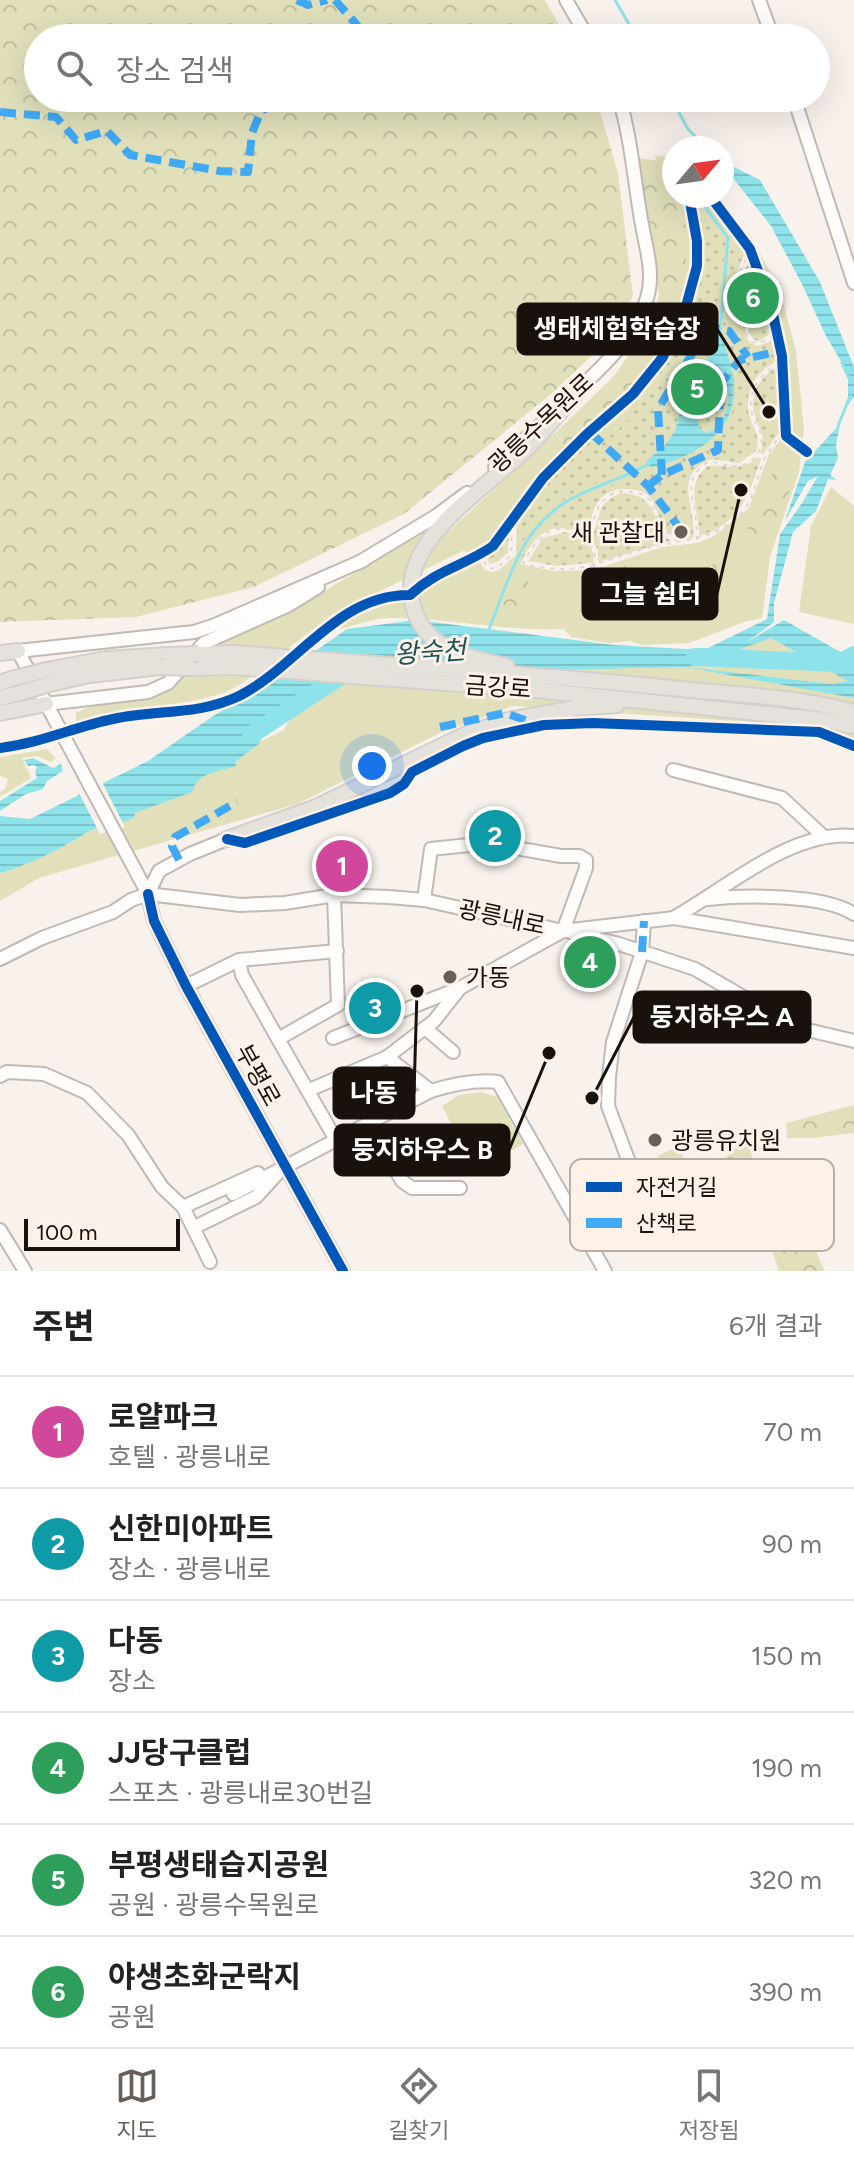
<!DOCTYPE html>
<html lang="ko">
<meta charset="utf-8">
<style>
:root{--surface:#fff;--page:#f2f2f2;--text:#222;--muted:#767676;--line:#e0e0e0;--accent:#67605a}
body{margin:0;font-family:Figtree,"Noto Sans KR",sans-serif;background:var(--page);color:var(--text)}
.compass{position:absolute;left:662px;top:136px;width:72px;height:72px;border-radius:50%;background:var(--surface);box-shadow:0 8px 32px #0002;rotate:61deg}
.scale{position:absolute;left:24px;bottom:20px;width:156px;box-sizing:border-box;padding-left:8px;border:4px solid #18110c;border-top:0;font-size:22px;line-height:28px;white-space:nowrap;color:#18110c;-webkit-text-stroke:6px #fef1e7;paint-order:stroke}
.you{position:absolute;left:372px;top:766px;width:28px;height:28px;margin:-20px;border:6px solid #fff;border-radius:50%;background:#1a73e8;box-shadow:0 0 0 12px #1a73e833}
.badge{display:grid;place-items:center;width:52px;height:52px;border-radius:50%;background:var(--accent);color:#fff;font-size:26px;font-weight:700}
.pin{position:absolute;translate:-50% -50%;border:4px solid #fff;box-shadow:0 2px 8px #0006}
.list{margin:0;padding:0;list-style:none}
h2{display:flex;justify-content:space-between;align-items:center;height:104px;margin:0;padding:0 32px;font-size:34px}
h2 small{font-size:26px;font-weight:400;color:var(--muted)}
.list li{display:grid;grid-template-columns:52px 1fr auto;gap:24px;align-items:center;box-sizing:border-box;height:112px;padding:0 32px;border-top:2px solid var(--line)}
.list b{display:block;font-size:30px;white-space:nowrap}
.list p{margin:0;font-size:26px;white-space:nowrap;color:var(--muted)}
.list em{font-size:26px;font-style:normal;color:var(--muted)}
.icon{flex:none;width:44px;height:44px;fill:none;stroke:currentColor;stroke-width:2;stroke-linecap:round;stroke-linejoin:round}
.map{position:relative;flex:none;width:854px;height:1271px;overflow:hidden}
.search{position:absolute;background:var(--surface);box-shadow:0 8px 32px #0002;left:24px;right:24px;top:24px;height:88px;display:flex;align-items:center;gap:20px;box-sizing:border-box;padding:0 28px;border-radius:44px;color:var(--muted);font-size:30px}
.sheet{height:776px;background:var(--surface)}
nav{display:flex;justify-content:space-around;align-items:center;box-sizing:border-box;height:112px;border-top:2px solid var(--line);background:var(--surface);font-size:22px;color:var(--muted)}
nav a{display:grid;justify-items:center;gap:4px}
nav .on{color:var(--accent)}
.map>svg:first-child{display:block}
.green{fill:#e1e0bb}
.forest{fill:url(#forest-crowns)}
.garden{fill:url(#garden-dots);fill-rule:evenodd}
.water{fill:url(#water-rules);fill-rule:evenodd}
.pier{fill:#f9f2ec}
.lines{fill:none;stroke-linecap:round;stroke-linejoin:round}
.stream{stroke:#8ee3eb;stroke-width:3}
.river{stroke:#8ee3eb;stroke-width:18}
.minor-casing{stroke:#c1bab4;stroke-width:16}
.major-casing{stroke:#d3cfcc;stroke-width:18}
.path{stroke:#dad8d6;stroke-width:2;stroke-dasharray:4 6;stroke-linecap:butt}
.minor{stroke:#fefdfc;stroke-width:12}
.major{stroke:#e5e2dc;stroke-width:14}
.major-bridge-casing{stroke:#d3cfcc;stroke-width:18;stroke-linecap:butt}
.major-bridge{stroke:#e5e2dc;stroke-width:14}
.quiet{stroke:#3fa9f5;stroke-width:8;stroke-dasharray:16 8;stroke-linecap:butt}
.cycleway-casing{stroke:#fef1e7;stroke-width:15}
.cycleway{stroke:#0057b8;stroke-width:10}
.poi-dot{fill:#67605a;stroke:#fef1e7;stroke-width:3}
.labels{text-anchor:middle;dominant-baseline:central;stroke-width:6;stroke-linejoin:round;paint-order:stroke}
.street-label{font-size:24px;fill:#18110c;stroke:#fef1e7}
.poi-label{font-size:24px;fill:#18110c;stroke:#fef1e7;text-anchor:start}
.water-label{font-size:26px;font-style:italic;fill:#1c5258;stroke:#fef1e7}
.key{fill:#fef1e7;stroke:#b9aea5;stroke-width:2}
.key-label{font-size:22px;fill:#18110c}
.leader{fill:none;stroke:#18110c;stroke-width:3}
.callout-dot{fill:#18110c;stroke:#fef1e7;stroke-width:3}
.callout{fill:#18110c;stroke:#18110c;stroke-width:3}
.callout-label{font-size:26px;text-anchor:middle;font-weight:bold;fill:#fff}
</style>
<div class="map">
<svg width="854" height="1271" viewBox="0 0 854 1271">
<defs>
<pattern id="forest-crowns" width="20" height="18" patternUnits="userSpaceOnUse" patternTransform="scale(2)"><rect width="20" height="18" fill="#e1e0bb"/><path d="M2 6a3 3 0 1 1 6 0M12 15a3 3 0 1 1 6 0" fill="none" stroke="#c0bfa0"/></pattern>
<pattern id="garden-dots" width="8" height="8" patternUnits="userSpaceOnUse" patternTransform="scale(2)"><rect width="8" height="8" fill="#e1e0bb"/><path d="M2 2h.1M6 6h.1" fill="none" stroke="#c0bfa0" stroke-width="1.8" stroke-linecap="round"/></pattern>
<pattern id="water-rules" width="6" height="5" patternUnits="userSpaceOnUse" patternTransform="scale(2)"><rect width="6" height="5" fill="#8ee3eb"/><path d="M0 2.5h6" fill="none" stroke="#7ac2c8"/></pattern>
</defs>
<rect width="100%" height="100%" fill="#f9f2ec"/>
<!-- green -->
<g class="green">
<path d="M655 156 674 157V196H687C690 216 695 236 694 256 692 297 667 353 639 383 613 411 580 433 554 461 527 489 508 524 481 550L479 561 485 570 492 572 499 570 516 555 517 519 551 475 596 431 631 402 667 360 695 295 700 276 701 248 694 196H707L747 248 733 281 732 289 745 313V336L751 344 759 346 777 338 780 360C758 368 743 391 749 415 753 430 761 435 756 451L739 463 712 459C670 474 697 508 693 538L679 540C674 536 668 533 665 528 652 509 659 488 624 489 613 489 604 493 597 503 591 512 592 522 587 531 582 531 575 528 569 527 542 524 531 544 520 564L553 571 593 570 662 547 697 543 714 536 749 508 769 454 789 429C793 371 780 302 754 250 744 230 727 213 713 196H717L752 238 780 291 796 351 804 429 799 472 770 557 762 618 744 622 689 643 642 645 630 641 609 643 571 637 564 629C505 632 447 617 389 618 373 619 355 625 340 629 362 607 390 602 420 596L427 588 468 566 465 550 333 614 243 683 224 693 194 701 99 714 76 721V713L90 706 154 698 175 685 210 646 299 606 428 529 414 548 427 551 555 433 563 443 660 341 665 184Z"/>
<path d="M831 487 854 506V624L799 612 811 526Z"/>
<path d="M771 632 854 681V754L780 724 513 706 440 733 297 804 39 878 0 901V870L284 730 301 694 349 650 716 655Z"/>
<path d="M47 749 56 758 51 762 36 756 22 758 31 778 0 797V792L5 789 8 779 0 776V757Z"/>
<path d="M481 1092 497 1097 523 1144 475 1171 442 1106 459 1095Z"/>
<path d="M678 1146 687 1164 667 1174 658 1156Z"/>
</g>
<!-- forest -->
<g class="forest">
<path d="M0 0H545L567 38H38V98H596L618 173 633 296 613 336 551 394 404 514 254 587 136 617 0 622Z"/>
<path d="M639 158 666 162 674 180V196H680C696 256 681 330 638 377 615 401 590 423 566 446L555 433 614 376 652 321 659 295Z"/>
<path d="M776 471 788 473 793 482 772 542 739 568 734 563 733 556 746 544 751 509 767 479Z"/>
<circle cx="617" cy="575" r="12"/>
<circle cx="717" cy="575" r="11"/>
<circle cx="514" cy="591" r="17"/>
<path d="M854 1105V1133L813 1138H787L786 1123Z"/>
<path d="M747 1143 757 1169 814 1189C809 1224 809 1240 825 1271H779C771 1248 763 1220 748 1200 738 1187 729 1181 719 1166L734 1149Z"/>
</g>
<!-- garden -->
<g class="garden">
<path d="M694 196 726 239 717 341 681 401 675 431 663 448 647 460 573 494 556 505 539 518 517 550V519L551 475 596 431 631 402 667 360 695 295 700 276 701 248ZM631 408 636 414 607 439 602 434Z"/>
<path d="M701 196H707L747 248 733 281 732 289 745 313V336L751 344 759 346 777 338 780 360C758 368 743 391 749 415 753 430 761 435 756 451L739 463 712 459C670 474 697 508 693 538L679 540C674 536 668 533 665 528 652 509 659 488 624 489 613 489 604 493 597 503 591 512 592 522 587 531 551 527 543 522 522 560L520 559C523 551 526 543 530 536 573 477 712 471 731 416 741 386 725 362 723 332 722 302 728 270 731 241L728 231Z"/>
<path d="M751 258 775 331 759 341 754 340 749 333V310L739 296 737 285Z"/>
<path d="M780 365 784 426 763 454 760 452C767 436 759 430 755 415 748 393 762 374 780 365Z"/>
<path d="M716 378H721C736 392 727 427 708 433L700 429C694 410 698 396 709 380Z"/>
<path d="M757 457 761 459C749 495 740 524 699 536 700 509 683 485 708 466 727 463 741 474 757 457Z"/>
<path d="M621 493C657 494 651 520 670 541L598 562V550L590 537C604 519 591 505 621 493Z"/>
<path d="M509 531 508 553 497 562 489 564 486 555 498 547Z"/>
<path d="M565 532C582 535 596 545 593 563L556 566 528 561 543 538Z"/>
</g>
<!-- water -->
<g class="water">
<path d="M722 161 760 180 820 282 854 367V397L848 405V373L826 336 802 284 771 226 722 164Z"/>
<path d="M719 333H722C726 351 734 371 734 389 734 436 691 458 650 468L646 461 664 447 675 431 684 398 714 349ZM716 378H721C736 392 727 427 707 433L700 429C694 411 696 386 716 378Z"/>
<path d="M840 424 836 445 838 458 830 475 837 480 828 479 816 511 793 532 774 603V622L747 642 784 620 844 654 854 655V698L685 667 383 674 336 678 268 720 274 727 262 735 260 743 235 762 236 766C218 772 198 772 192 792L135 813 134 818C119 825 99 825 86 833 58 850 31 864 0 873V816L30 819 148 761 213 716 266 685 347 629 416 620 614 645 687 649 708 648 767 619 780 534 802 503 818 476 808 481 785 521 805 462ZM771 638 848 681 832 684 686 667 695 666Z"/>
<path d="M33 758 53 768 61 764 63 771 47 781 43 789 26 794 0 811V801L37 778 35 772 37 767 34 765 28 766 24 760Z"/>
</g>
<!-- pier -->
<path class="pier" d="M101 780 125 827 100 834 78 791Z"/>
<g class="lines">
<!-- stream -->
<g class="stream">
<path d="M615 0 637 38"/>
<path d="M671 98 688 129 707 148"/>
<path d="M697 196 728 238 720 334"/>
<path d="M842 363 849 378"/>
<path d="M838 426 850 396"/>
<path d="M489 629C510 579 519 529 569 500 595 486 624 478 649 464"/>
</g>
<!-- river -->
<g class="river">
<path d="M695 657 839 663 854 655"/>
<path d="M251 735 350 670"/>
</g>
<defs>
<g id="minor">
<path d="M566 0 588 38"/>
<path d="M759 0 773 38"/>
<path d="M794 98 854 283"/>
<path d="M577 391C604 365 637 335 647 298 655 273 645 245 641 219 634 179 631 137 619 98"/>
<path d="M495 467 540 425"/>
<path d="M358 563 436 516 467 493"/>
<path d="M46 704 148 692 168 683 204 643 289 605 318 587"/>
<path d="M673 770 782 798 823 836"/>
<path d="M148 894 159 871 190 854 227 839"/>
<path d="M334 895 338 1005 278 1039 242 975 239 960 337 951"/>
<path d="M708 899C744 895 824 894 854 914"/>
<path d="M675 917C727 888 791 830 854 836"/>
<path d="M570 932 619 944 695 969 795 1027 854 1041"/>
<path d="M0 959 42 938 113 912 131 900 148 894 240 905 285 903 334 895 389 897 424 900 563 931 674 918 854 948"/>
<path d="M186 986 239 960"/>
<path d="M425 1028 453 1052"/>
<path d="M333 1038 460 988"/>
<path d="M278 1039 336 1140 431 1091 387 1057 309 1090"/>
<path d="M387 1057 434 1021 460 988 563 931 586 868V860L579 856H561L488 843 431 849 424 900"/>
<path d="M0 1076 7 1072 44 1074 87 1093 128 1135 162 1187 183 1207 210 1262"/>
<path d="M431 1091C453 1084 475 1079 498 1082L605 1271"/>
<path d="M368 1123 402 1181 412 1188H460"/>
<path d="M632 1170 608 1106 609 1077 613 1042 642 952 644 921"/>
<path d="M233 1194 336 1140"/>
<path d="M183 1207 258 1173"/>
<path d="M195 1227 256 1197 277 1174"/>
<path d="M0 1230 25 1271"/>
<path d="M343 1271 186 986 154 921 148 894 18 651 194 632 215 625 364 560"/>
</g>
<g id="major">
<path d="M0 653 18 651"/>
<path d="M198 654 234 653C380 665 527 673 672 688 732 695 796 696 854 712"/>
<path d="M507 666C472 659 431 651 416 615 388 548 481 492 522 453 544 432 564 408 583 385"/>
<path d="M190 668 234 667 536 690 825 720 854 726"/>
<path d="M46 670 106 659 169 655"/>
<path d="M0 683 11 679"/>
<path d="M50 684 89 675 161 667"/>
<path d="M0 698 19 693"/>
<path d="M0 713 46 704"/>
<path d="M227 839 316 807 464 735 508 720 575 708 617 705"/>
</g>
</defs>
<!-- minor casing -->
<use href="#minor" class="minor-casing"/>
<!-- major casing -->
<use href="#major" class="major-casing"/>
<!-- path -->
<g class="path">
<path d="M710 196 750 249 772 310 782 356 786 436 807 452"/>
<path d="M750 250C746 262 736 274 735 285 734 299 745 302 748 314 749 320 745 326 746 333 749 351 769 340 777 333"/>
<path d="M587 538 600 503 615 492 626 491 642 494 651 501 660 526 678 542"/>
<path d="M697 540C696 533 697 527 696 520 694 494 681 480 708 462 719 462 728 467 739 466 754 464 764 448 761 434 759 428 755 422 753 417 745 392 761 372 782 362"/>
<path d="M485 552 483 560 489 569 498 567 511 555 512 518"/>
<path d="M594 567C600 541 573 520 548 532 536 539 530 552 523 563 586 580 604 556 661 545 692 539 720 537 743 511 754 498 756 481 762 465 767 451 776 441 786 430"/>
<path d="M629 1212 631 1189"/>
</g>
<!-- minor -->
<use href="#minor" class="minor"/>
<!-- major -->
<use href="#major" class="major"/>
<defs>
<g id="major-bridge">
<path d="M169 655 198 654"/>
<path d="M161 667 190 668"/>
<path d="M11 679 46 670"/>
<path d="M19 693 50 684"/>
</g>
</defs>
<!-- major-bridge casing -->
<use href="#major-bridge" class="major-bridge-casing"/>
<!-- major-bridge -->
<use href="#major-bridge" class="major-bridge"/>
<!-- quiet -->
<g class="quiet">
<path d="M297 0 308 5 327 0"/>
<path d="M335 0 357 25 359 38"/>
<path d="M0 112 56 117 76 140 107 131 130 155 220 171 248 172 252 133 261 111 287 98"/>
<path d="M680 321 729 331 748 357"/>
<path d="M590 432 648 486 681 530"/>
<path d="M662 475 658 409 708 328"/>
<path d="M648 486 662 475 718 450 720 397 716 389 740 360 776 352"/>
<path d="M440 727 505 713 536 724"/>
<path d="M179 860 172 846 175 837 237 802"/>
<path d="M642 952 644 921"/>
</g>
<defs>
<g id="cycleway">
<path d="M710 196 750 249 772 310 782 356 786 436 807 452"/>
<path d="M0 748C41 743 74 727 113 719 157 709 197 716 239 696 298 666 338 594 410 595 438 569 464 566 493 546L543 478 587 434 633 394 663 357 685 310 697 266V241L689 196"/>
<path d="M227 839 245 843 390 793 404 784 412 772 463 746 483 738 544 725 593 723 819 732 854 746"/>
<path d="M148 894 154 921 186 986 343 1271"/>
</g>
</defs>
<!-- cycleway casing -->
<use href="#cycleway" class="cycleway-casing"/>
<!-- cycleway -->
<use href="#cycleway" class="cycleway"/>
</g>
<!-- markers -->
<g class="poi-dot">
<circle cx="681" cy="532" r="8"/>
<circle cx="450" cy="977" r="8"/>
<circle cx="655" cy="1140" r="8"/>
</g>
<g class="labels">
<!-- street labels -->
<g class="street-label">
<text transform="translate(541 423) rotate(-43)">광릉수목원로</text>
<text transform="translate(498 687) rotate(4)">금강로</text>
<text transform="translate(502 917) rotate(12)">광릉내로</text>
<text transform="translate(258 1075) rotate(61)">부평로</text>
</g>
<!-- poi labels -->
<g class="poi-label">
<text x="665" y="532" text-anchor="end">새 관찰대</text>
<text x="466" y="977">가동</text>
<text x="671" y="1140">광릉유치원</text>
</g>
<!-- water labels -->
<g class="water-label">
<text transform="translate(430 652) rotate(-4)">왕숙천</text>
</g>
</g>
<!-- legend -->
<rect x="570" y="1159" width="264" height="92" rx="12" class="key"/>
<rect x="586" y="1182" width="36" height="10" fill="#0057b8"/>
<rect x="586" y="1218" width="36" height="10" fill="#3fa9f5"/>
<g class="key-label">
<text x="636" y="1195">자전거길</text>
<text x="636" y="1231">산책로</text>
</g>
<!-- callouts -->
<path class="leader" d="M769 412L717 329M741 490L717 594M592 1098L634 1017M417 991L414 1093M549 1053L509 1150"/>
<g class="callout-dot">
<circle cx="769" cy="412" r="8"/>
<circle cx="741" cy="490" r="8"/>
<circle cx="592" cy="1098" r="8"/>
<circle cx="417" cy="991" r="8"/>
<circle cx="549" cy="1053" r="8"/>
</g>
<g class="callout">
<rect x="518" y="304" width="199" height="50" rx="8"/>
<rect x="583" y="569" width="134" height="50" rx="8"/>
<rect x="634" y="992" width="176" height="50" rx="8"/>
<rect x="334" y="1068" width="80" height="50" rx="8"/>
<rect x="335" y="1125" width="174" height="50" rx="8"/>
</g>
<g class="callout-label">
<text x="617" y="338">생태체험학습장</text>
<text x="650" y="603">그늘 쉼터</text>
<text x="722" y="1026">둥지하우스 A</text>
<text x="374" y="1102">나동</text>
<text x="422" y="1159">둥지하우스 B</text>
</g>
</svg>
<svg class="compass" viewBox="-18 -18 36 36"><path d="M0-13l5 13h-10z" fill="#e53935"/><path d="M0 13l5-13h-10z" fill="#767676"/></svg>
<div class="scale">100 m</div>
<div class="you"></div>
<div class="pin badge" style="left:342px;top:866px;background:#d1479c">1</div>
<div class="pin badge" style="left:495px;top:836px;background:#0f9aa8">2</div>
<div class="pin badge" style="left:375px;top:1008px;background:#0f9aa8">3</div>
<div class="pin badge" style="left:590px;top:962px;background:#2e9e5b">4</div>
<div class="pin badge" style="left:697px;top:389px;background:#2e9e5b">5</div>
<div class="pin badge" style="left:753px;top:298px;background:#2e9e5b">6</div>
<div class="search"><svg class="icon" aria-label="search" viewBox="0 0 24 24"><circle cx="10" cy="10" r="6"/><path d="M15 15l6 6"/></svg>장소 검색</div>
</div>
<section class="sheet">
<h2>주변<small>6개 결과</small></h2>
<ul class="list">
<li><span class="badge" style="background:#d1479c">1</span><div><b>로얄파크</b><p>호텔 · 광릉내로</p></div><em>70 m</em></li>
<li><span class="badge" style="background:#0f9aa8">2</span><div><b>신한미아파트</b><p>장소 · 광릉내로</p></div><em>90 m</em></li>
<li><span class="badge" style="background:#0f9aa8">3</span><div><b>다동</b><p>장소</p></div><em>150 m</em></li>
<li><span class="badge" style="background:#2e9e5b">4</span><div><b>JJ당구클럽</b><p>스포츠 · 광릉내로30번길</p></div><em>190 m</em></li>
<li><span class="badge" style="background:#2e9e5b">5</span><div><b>부평생태습지공원</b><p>공원 · 광릉수목원로</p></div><em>320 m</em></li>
<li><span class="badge" style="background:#2e9e5b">6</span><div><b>야생초화군락지</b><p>공원</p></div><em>390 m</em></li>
</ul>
</section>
<nav>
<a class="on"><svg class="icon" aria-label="map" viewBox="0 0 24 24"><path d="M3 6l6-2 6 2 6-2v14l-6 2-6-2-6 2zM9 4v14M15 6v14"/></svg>지도</a>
<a><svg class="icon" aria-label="directions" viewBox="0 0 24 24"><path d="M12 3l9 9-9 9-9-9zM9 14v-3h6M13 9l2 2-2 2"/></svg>길찾기</a>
<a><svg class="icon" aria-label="saved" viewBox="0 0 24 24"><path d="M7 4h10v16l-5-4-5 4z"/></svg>저장됨</a>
</nav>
